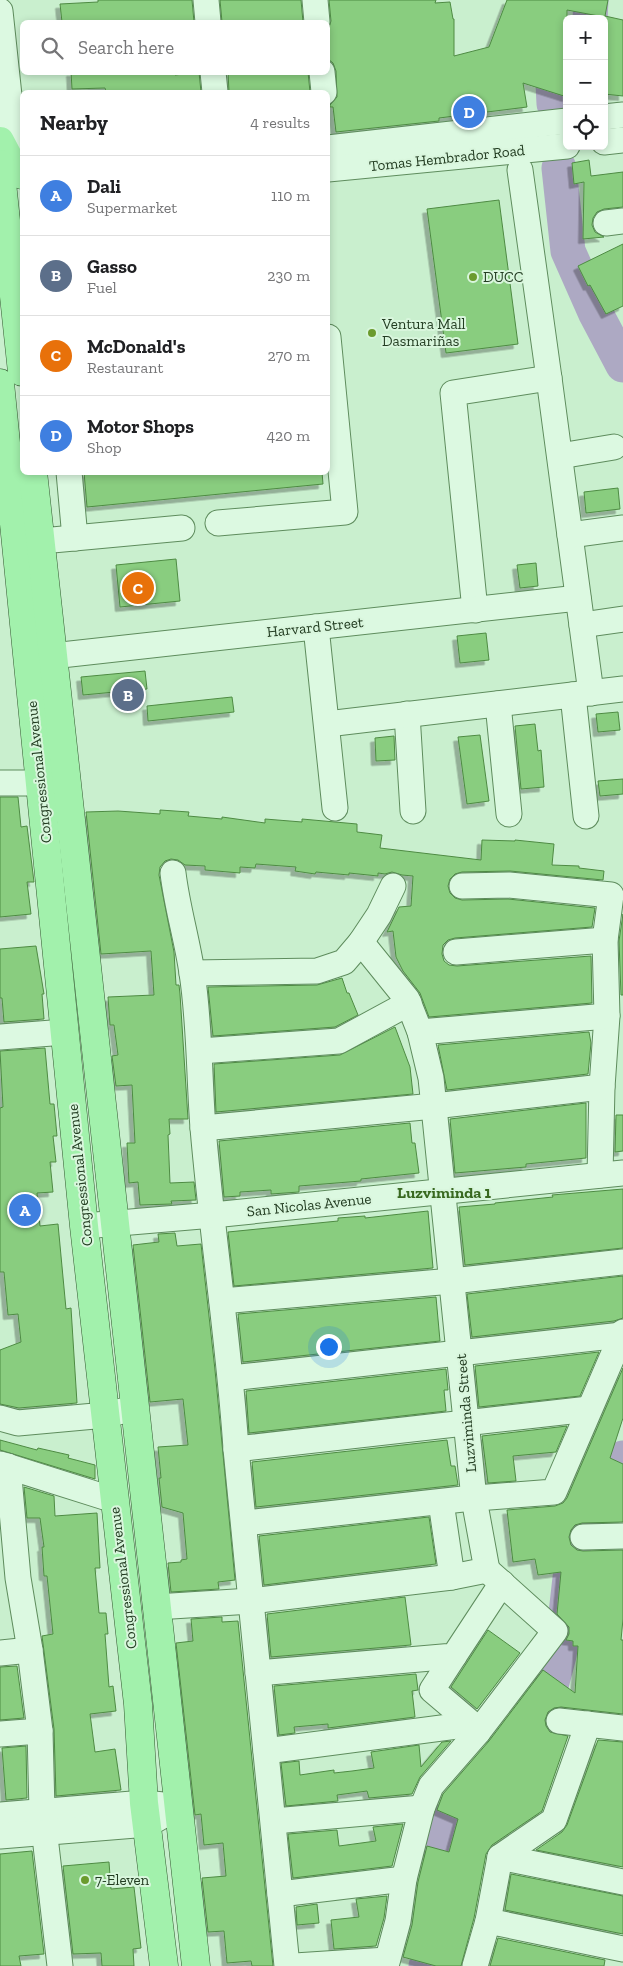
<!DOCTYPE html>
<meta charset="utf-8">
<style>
:root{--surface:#fff;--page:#f6f6f6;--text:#202124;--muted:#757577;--line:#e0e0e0;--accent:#6b9b2d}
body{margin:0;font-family:"Zilla Slab",serif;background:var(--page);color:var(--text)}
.controls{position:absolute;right:15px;top:15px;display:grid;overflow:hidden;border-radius:8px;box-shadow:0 2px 8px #0003}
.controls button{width:45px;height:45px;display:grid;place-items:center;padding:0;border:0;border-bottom:1px solid var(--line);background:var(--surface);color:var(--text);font:25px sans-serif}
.you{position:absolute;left:328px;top:1346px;width:18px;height:18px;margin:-12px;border:4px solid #fff;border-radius:50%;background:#1a73e8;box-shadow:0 0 0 8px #1a73e833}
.badge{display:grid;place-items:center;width:32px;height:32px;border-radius:50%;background:var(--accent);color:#fff;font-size:16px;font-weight:700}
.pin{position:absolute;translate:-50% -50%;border:2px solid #fff;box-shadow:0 1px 5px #0006}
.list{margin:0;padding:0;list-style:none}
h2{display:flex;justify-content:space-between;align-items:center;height:65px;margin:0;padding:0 20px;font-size:21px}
h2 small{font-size:16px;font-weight:400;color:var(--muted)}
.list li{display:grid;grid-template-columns:32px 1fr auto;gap:15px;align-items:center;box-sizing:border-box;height:80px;padding:0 20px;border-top:1px solid var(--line)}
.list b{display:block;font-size:19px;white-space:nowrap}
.list p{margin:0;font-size:16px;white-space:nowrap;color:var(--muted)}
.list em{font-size:16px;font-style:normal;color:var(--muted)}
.icon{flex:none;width:28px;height:28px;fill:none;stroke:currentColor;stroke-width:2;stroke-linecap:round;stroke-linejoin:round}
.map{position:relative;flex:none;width:623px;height:1966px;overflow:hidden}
.search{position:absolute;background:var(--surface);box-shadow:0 2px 8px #0003;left:20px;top:20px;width:310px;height:55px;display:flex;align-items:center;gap:12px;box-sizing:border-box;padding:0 18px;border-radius:8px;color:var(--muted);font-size:19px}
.panel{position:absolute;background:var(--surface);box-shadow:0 2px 8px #0003;left:20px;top:90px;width:310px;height:385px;border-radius:8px}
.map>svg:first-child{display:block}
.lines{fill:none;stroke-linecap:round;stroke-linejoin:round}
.river{stroke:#ada9c3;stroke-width:35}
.building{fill:#89cd7f;stroke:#4e8b43;filter:url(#shadow)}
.minor-casing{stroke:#5e8c5d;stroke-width:27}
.major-casing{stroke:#345a31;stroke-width:29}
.minor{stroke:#dcf9e1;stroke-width:25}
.major{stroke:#a2f1ac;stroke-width:28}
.poi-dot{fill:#6b9b2d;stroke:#d9f6dd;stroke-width:2}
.labels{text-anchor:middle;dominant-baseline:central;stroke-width:4;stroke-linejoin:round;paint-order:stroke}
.street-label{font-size:15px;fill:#223c21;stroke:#d9f6dd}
.poi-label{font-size:15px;fill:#223c21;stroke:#d9f6dd;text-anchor:start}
.neighbourhood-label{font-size:16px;font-weight:bold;fill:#396920;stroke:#d9f6dd}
</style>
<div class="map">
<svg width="623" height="1966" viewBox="0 0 623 1966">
<defs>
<filter id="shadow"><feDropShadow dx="-4.5" dy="4.5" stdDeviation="0" flood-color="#0004"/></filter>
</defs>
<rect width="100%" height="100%" fill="#c9efce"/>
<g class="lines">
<!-- river -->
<g class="river">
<path d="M590 19 591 0"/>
<path d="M554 104 553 84 567 66"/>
<path d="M559 168 568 251 595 312 623 365"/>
<path d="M541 1724 563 1640 575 1534 615 1475 623 1458"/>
<path d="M426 1966 437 1936 443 1822 493 1792"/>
</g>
</g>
<!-- building -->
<g class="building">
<path d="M98 0H192L194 22H62L60 4 98 2Z"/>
<path d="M220 0H301L303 22H222Z"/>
<path d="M329 0H436L435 3 450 2 453 19H454V56L489 47 507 0H608L605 16 623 20V96L604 94V17L567 10V97L523 83 527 107 439 118V121L336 132 333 107H330V105L337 97 336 71 333 63 328 59V31L331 21Z"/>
<path d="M71 72H174L175 75 199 72 201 92H106L105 88 72 89Z"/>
<path d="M228 72H308L310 92H229Z"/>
<path d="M589 160 591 176 623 172V207L604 209 597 212 593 218 592 225 595 232 604 237 583 239 584 182 574 184 572 163Z"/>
<path d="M499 200 518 344 446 353 427 209Z"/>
<path d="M623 244V306L606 314 590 285 588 286 578 266Z"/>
<path d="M84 472H322L323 484 87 507Z"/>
<path d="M618 488 620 509 586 513 584 492Z"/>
<path d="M176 559 180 601 120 607 116 565Z"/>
<path d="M536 563 538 586 520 588 517 565Z"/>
<path d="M486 633 489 660 460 663 457 636Z"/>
<path d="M145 671 147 689 83 695 81 677Z"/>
<path d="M232 697 234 712 148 721 147 706Z"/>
<path d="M618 712 620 730 598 732 596 714Z"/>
<path d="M535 724 538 751 541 750 544 787 521 789 515 726Z"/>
<path d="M480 735 489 801 467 804 458 737Z"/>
<path d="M394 736 395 760 376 761 375 738Z"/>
<path d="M623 779V794L600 796 598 781Z"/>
<path d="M0 797H18L21 827 27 826 34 882H27L31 914 0 917Z"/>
<path d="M160 810 189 812 188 816 222 819V817L265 823V819L302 822V819L357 824V832L382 835 380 848 481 860 482 840 515 841V840L554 844 552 865 579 866V868L604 871 603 880 510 871 462 872 455 874 450 879 448 886 450 893 455 898 462 900 508 899 595 908 592 927 455 938 448 940 443 945 442 954 444 961 449 965 457 966 591 956 592 1003 429 1017 420 993 403 971 396 957 393 931 387 932 399 907 411 906 413 876 402 875 392 872 385 874 378 873V876L349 873V875L316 872 315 874 295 871 296 867 256 864 255 868 240 867V873L205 870V866L185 865 178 860 171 859 165 861 160 867 159 875 174 952 176 985H179L180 994 188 1119H169L170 1134 168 1135 170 1183 194 1182 196 1200 171 1201 172 1204 140 1205 138 1182 129 1183 127 1143H135L132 1085 116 1086 112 1056 118 1055 114 1025H110L108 997 154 995 151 951 101 954 86 812 118 811 160 814Z"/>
<path d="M623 914V995H621L619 941Z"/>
<path d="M36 946 44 994H42L44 1019 4 1022 2 998H0V949Z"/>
<path d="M342 978 347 993H349L358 1015 335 1027 213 1036 208 987 317 985Z"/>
<path d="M395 1027 410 1067 413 1094 216 1112 214 1064 340 1055Z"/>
<path d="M589 1032 591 1043 588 1074 447 1090 438 1045Z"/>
<path d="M45 1048 50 1104H54L57 1136H53L56 1162H50L53 1192 37 1193 40 1226 58 1224 66 1309 71 1308 77 1403 19 1408 0 1404V1350L21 1342 18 1314 8 1315 4 1272H0V1108L3 1107 0 1051Z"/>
<path d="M586 1103V1158L526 1164V1167L455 1173 450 1119Z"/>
<path d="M616 1115H623V1151L615 1152Z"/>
<path d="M410 1123 412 1143H415L419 1173 361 1179V1181L299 1186V1192L271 1194V1190L240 1192V1196L224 1197 219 1141Z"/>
<path d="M623 1189V1248L465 1265 459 1207 495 1204V1203L553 1197 552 1195Z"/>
<path d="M428 1211 433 1268 234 1286 228 1232 338 1221V1218L365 1216V1218Z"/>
<path d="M175 1233 177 1246 201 1244 215 1370 235 1580 218 1582 219 1589 171 1592 168 1563 181 1562V1560L187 1559 183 1513 162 1507 159 1478H161L158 1447 188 1445 183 1399 150 1402 133 1245 159 1242 158 1234Z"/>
<path d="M623 1276V1318L614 1321 472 1337 467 1294Z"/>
<path d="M436 1297 440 1341 243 1362 238 1314Z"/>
<path d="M599 1352 580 1396 479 1407 475 1366Z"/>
<path d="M623 1368V1418L610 1458 623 1464V1522L582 1523 575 1525 571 1530 569 1537 571 1545 577 1550 583 1551 623 1550V1619L621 1640H623V1714L561 1707 554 1708 548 1712 545 1720 546 1726 550 1732 568 1736 542 1811 492 1845 486 1854 474 1918 461 1966H436L403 1957 412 1925 418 1882 427 1846 449 1852 458 1819 437 1810 443 1794 489 1741 543 1670 575 1693 578 1646H573V1641L566 1640 569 1634V1627L557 1614 561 1572 538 1575 535 1559 513 1562 507 1510 555 1506 563 1503 567 1498Z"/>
<path d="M446 1369 448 1390H444L446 1411 249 1433 246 1391Z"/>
<path d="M567 1426 556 1452 513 1456 516 1481 488 1483 482 1436Z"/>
<path d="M0 1440 37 1450 38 1448 69 1455 68 1458 95 1465V1479L0 1450Z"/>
<path d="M447 1440 451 1466H455L458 1485 256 1507 252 1462Z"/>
<path d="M24 1487 54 1496 55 1516 97 1513 100 1568H95L99 1613H106L108 1634H105L109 1687 113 1686 116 1711 90 1714 95 1752 115 1749 121 1790 56 1796 54 1729 42 1636 53 1634 47 1576H44L42 1547H44L40 1518H27Z"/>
<path d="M429 1517 436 1564 264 1585 259 1536Z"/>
<path d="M405 1597 411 1645 271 1657 267 1614Z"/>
<path d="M222 1617V1622L238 1621 273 1966H252L251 1961 227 1963 224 1931 208 1932 202 1878 226 1876 223 1843 204 1845 201 1814 195 1815 176 1643 193 1641 191 1619Z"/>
<path d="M488 1630 520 1653 477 1709 451 1687Z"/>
<path d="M17 1666 24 1718 0 1720V1667Z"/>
<path d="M416 1674 418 1690 412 1691 415 1717 328 1728V1724L294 1727 295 1733 279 1735 274 1686Z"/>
<path d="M598 1740 623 1742V1867L536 1850 562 1832 567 1825Z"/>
<path d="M451 1741 420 1777 412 1794 369 1798 367 1791 337 1795 338 1801 286 1806 281 1763 299 1761 300 1775 334 1770V1773L352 1771 374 1768 371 1752 419 1745 421 1767 442 1742Z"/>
<path d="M26 1746 27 1798 6 1800 2 1748Z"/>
<path d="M403 1824 392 1866 293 1878 288 1834 337 1830 339 1846 376 1841 373 1827Z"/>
<path d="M32 1851 44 1954 19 1956 21 1966H0V1854Z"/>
<path d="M109 1862 111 1889 134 1887 141 1948 133 1949 134 1966H102L101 1953 73 1954 63 1866Z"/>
<path d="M511 1874 623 1896V1934L505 1910Z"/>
<path d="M387 1896 384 1918 376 1946 334 1949 331 1920 359 1917 356 1899Z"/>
<path d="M317 1904 319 1923 297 1925 296 1907Z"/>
<path d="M498 1938 605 1960 604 1966H490Z"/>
</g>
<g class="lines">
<defs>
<g id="minor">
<path d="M206 0 208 22"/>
<path d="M315 0 317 22"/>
<path d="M0 11 13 133 6 167"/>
<path d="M213 72 215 92"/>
<path d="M322 72 324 92"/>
<path d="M604 117 623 115"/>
<path d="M604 142 623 140"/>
<path d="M328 148 567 121"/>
<path d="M328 169 567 146"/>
<path d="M520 170 549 378 591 693"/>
<path d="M606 223 623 221"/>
<path d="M560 456 614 447"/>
<path d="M69 472 75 538"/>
<path d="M218 523 345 512 328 337"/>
<path d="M570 535 623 528"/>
<path d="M20 543 182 528"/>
<path d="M475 610 453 393 549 378"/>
<path d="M582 625 623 619"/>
<path d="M316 627 335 808"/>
<path d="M34 658 578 598"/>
<path d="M573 695 586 816"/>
<path d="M498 704 509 814"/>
<path d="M407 714 413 811"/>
<path d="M327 724 623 689"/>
<path d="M0 783H40"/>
<path d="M173 873C177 907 187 939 192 973 200 1025 199 1077 203 1128 212 1235 229 1342 236 1449L287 1966"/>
<path d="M462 886 509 885 611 895 605 940 607 1016 602 1087 600 1175"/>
<path d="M456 952 605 940"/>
<path d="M192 973 317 971 344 962 361 942 379 915 393 886"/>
<path d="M420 1032 607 1016"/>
<path d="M0 1037 65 1032"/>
<path d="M200 1051 339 1041 409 1003"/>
<path d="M203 1128 434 1106 602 1087"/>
<path d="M84 1226 213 1215 623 1173"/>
<path d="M222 1301 452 1281 623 1262"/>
<path d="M231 1378 622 1335"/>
<path d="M0 1418 18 1423 106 1415 134 1408"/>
<path d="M236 1449 589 1409"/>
<path d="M0 1464 114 1500"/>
<path d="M8 1466 18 1578 30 1650 40 1731 42 1811 60 1966"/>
<path d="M441 1502 452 1577"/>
<path d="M245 1523 463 1499 554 1492 623 1332"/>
<path d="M583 1537 623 1536"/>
<path d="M156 1607 251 1601 452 1577 487 1570 474 1499 431 1078 420 1032 407 999 361 942"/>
<path d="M0 1653 30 1650"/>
<path d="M454 1656 432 1690 472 1724"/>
<path d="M258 1673 454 1656 502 1583"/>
<path d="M559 1721 623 1728"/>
<path d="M0 1734 40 1731"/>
<path d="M266 1751 472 1724 478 1732"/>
<path d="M0 1815 144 1803 163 1805"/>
<path d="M274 1821 422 1808"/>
<path d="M0 1836 148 1824 178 1807"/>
<path d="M500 1857 623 1882"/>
<path d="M280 1894 404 1879"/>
<path d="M488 1921 623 1949"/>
<path d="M295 1966 387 1960"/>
<path d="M386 1966 398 1921 404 1879 422 1808 431 1786 478 1732 555 1631 487 1570"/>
<path d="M475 1966 488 1921 500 1857 554 1820 588 1724"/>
</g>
<g id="major">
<path d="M0 141 9 158 22 175"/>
<path d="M0 164 22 372"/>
<path d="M0 383 84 1226 138 1704 144 1803 164 1966"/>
<path d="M33 472 196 1966"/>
</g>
</defs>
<!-- minor casing -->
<use href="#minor" class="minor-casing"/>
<!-- major casing -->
<use href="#major" class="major-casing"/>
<!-- minor -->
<use href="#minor" class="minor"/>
<!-- major -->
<use href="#major" class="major"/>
</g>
<!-- markers -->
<g class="poi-dot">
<circle cx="473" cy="277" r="5"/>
<circle cx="372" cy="333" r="5"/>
<circle cx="85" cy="1880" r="5"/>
</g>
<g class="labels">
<!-- street labels -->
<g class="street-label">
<text transform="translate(447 158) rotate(-6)">Tomas Hembrador Road</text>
<text transform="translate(315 627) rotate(-6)">Harvard Street</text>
<text transform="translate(39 772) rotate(-96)">Congressional Avenue</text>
<text transform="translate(80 1175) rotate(-96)">Congressional Avenue</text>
<text transform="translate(309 1205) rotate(-6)">San Nicolas Avenue</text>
<text transform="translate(466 1413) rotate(-95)">Luzviminda Street</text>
<text transform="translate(123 1578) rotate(-97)">Congressional Avenue</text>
</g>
<!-- poi labels -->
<g class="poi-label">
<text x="483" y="277">DUCC</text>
<text x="382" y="324">Ventura Mall<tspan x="382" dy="17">Dasmariñas</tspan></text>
<text x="95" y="1880">7-Eleven</text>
</g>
<!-- neighbourhood labels -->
<g class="neighbourhood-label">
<text x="444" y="1192">Luzviminda 1</text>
</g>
</g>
</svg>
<div class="controls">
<button>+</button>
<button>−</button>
<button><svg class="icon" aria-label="locate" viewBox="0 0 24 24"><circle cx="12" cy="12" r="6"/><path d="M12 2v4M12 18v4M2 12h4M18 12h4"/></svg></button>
</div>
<div class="you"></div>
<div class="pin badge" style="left:25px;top:1210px;background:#3f7fe0">A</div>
<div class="pin badge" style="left:128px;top:695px;background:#5c6f8a">B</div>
<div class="pin badge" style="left:138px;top:588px;background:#e8710a">C</div>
<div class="pin badge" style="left:469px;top:112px;background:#3f7fe0">D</div>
<div class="search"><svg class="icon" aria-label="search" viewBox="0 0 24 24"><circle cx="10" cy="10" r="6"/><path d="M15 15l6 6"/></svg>Search here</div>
<section class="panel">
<h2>Nearby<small>4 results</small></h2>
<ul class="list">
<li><span class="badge" style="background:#3f7fe0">A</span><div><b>Dali</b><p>Supermarket</p></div><em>110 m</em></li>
<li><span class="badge" style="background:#5c6f8a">B</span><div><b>Gasso</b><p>Fuel</p></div><em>230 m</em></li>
<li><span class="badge" style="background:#e8710a">C</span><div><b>McDonald's</b><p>Restaurant</p></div><em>270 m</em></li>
<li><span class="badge" style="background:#3f7fe0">D</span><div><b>Motor Shops</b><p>Shop</p></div><em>420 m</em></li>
</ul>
</section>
</div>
